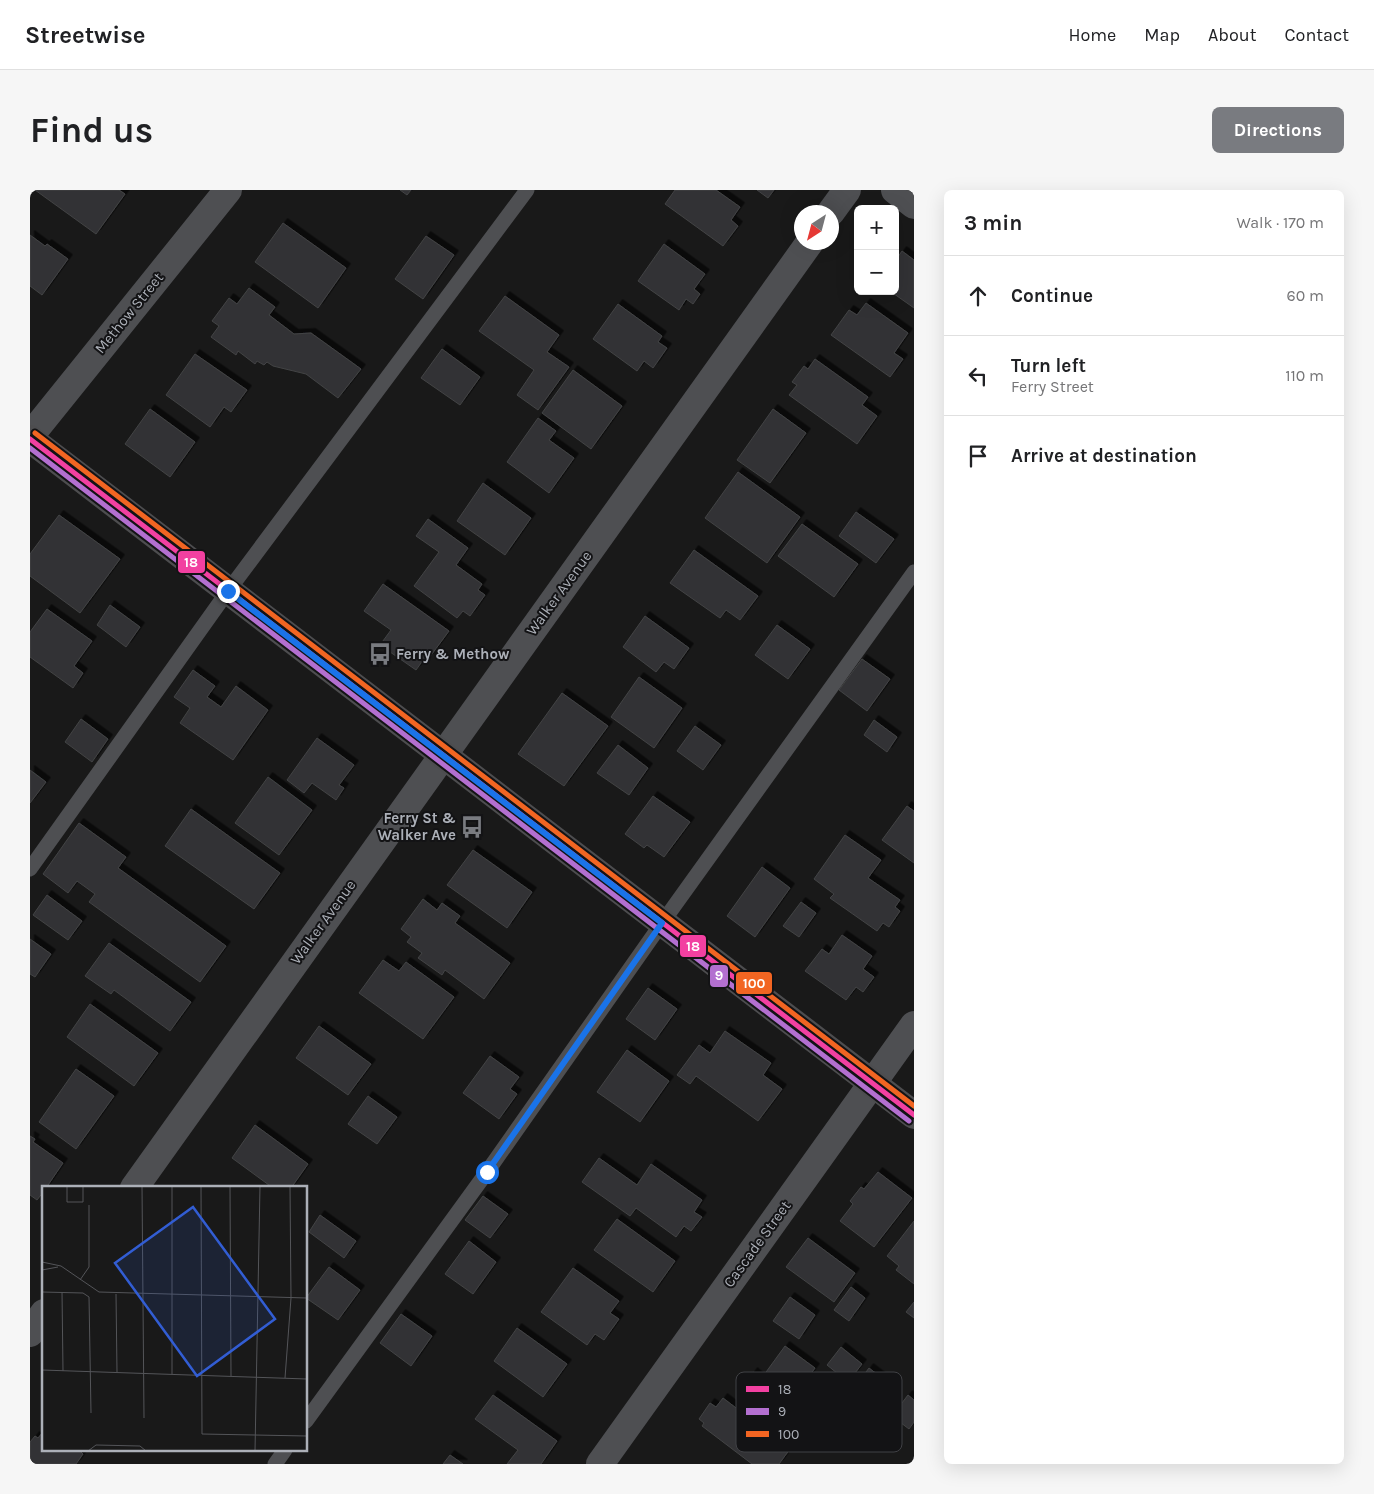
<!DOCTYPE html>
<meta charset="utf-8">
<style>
:root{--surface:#fff;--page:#f6f6f6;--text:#202124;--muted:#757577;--line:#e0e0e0;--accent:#797b80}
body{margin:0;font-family:Karla,sans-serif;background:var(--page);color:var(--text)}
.controls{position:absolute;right:15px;top:15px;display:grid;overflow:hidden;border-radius:8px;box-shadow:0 5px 20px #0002}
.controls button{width:45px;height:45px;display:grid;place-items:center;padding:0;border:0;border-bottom:1px solid var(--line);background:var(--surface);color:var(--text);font:25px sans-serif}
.compass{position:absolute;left:764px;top:15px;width:45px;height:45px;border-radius:50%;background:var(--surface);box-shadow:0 5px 20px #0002;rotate:216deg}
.stop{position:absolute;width:15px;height:15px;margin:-11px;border:4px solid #1a73e8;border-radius:50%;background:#fff}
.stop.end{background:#1a73e8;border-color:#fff;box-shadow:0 1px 5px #0008}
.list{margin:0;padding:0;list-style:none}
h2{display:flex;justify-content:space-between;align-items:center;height:65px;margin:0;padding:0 20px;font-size:21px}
h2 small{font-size:16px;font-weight:400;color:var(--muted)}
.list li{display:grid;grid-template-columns:32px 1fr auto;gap:15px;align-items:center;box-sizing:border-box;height:80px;padding:0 20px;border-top:1px solid var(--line)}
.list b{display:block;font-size:19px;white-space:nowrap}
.list p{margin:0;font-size:16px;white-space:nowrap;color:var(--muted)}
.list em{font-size:16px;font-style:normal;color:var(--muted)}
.icon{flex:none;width:28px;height:28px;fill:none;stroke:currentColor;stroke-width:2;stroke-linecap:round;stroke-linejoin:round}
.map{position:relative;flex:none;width:884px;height:1274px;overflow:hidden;border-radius:8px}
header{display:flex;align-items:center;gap:30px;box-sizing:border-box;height:70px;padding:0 25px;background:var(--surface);border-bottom:1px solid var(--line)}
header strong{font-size:24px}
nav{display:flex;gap:28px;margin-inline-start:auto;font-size:18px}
.intro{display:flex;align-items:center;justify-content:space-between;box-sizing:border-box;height:120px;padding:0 30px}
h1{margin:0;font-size:35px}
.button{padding:12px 22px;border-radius:8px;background:var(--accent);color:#fff;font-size:18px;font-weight:700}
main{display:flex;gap:30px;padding:0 30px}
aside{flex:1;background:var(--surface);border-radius:8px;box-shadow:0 5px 20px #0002}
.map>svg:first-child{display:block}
.building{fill:#333334;stroke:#424345;filter:url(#shadow)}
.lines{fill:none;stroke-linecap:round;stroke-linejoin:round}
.lane{stroke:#4e4f52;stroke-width:15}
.street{stroke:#4e4f52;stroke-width:28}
.secondary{stroke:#4d4d4f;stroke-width:28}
.bus-1-casing{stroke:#131315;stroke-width:9}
.bus-2-casing{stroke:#131315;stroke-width:9}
.bus-3-casing{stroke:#131315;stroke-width:9}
.bus-1{stroke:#f240a1;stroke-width:5}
.bus-2{stroke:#b36fd0;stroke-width:5}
.bus-3{stroke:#f26522;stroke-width:5}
.route{stroke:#1a73e8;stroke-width:6}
.labels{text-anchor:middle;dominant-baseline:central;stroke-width:4;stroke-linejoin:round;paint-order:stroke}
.street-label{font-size:15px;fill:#acb0b8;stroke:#131315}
.poi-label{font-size:15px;font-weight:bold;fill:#acb0b8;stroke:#131315;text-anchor:start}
.inset-road{fill:none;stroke:#545559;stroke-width:1}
.view{fill:#325dd3;fill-opacity:0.15;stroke:#325dd3;stroke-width:2.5}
.inset-edge{fill:none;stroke:#acb0b8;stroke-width:2.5}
.key{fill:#131315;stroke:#414246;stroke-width:1}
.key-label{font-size:14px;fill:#acb0b8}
.line-badge{stroke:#131315;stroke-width:2}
.badge-label{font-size:14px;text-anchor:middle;font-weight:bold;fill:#fff}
</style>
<header>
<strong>Streetwise</strong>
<nav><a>Home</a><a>Map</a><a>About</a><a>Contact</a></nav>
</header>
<div class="intro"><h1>Find us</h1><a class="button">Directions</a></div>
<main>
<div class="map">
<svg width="884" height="1274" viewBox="0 0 884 1274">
<defs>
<filter id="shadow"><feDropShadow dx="4.5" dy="-4.5" stdDeviation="0" flood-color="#0009"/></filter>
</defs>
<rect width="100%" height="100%" fill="#191919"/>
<!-- building -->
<g class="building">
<path d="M5 0H89L95 4 66 44Z"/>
<path d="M370 0H381L377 5Z"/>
<path d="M645 0H686L710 17 701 30 708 36 693 56 635 14Z"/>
<path d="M727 0H744L738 8Z"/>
<path d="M253 33 316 78 288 118 225 72Z"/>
<path d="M0 45 15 56 17 54 38 69 12 105 0 96Z"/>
<path d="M396 46 424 65 393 109 365 89Z"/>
<path d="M634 54 675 84 664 99 670 104 663 114 656 109 649 120 608 91Z"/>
<path d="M872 61 884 70V118L860 101H865V71Z"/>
<path d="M219 98 245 117 239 125 264 144 281 143 331 179 308 208 276 184 243 176 237 172 234 175 227 171 225 174 208 161 206 165 181 147 189 136 182 131 199 108 207 114Z"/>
<path d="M475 106 529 145 517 162 539 177 508 220 487 205 504 180 449 141Z"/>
<path d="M836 113 878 143 864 163 873 169 860 187 801 145 819 120 827 125Z"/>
<path d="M588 114 632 146 628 152 637 158 623 178 614 171 607 181 563 149Z"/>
<path d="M412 159 450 187 430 215 391 188Z"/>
<path d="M165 164 217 200 201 222 194 217 180 237 136 205Z"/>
<path d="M785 169 838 207 832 215 847 226 827 254 759 205 767 195 762 192 774 176 778 179Z"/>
<path d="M543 180 592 216 561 259 512 223Z"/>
<path d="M120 219 165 252 140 287 95 254Z"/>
<path d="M743 219 776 243 740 293 707 270Z"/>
<path d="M508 228 526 241 519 250 544 268 519 303 477 272Z"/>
<path d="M708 282 770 327 737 373 675 328Z"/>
<path d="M453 293 501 328 475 365 427 331Z"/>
<path d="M826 322 864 349 846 373 809 346Z"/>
<path d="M29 325 90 369 50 423 0 386V364Z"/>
<path d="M398 329 438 358 426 375 452 394 448 400 455 405 440 426 433 421 427 428 384 396 409 362 386 346Z"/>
<path d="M772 334 828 374 804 407 748 366Z"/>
<path d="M664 360 728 406 710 430 696 420 690 428 640 393Z"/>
<path d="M353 394 419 441 399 468 396 466 386 480 350 455 361 440 334 421Z"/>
<path d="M80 415 110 437 96 457 67 435Z"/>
<path d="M17 419 62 451 44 476 53 483 43 498 0 467V442Z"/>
<path d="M615 426 659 458 644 479 634 472 626 482 593 457Z"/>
<path d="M747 435 780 459 758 489 725 465Z"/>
<path d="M832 469 860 489 837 521 809 500Z"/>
<path d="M163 480 185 496 177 507 191 517 206 496 238 520 203 570 150 533 160 518 144 507Z"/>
<path d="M609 487 652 518 624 558 581 527Z"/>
<path d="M532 503 578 536 534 596 488 564Z"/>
<path d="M51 529 78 549 62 572 35 552Z"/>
<path d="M844 530 867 547 857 562 834 545Z"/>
<path d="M665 536 691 555 673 580 647 561Z"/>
<path d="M287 548 324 575 309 595 314 598 306 610 282 593 274 603 257 590Z"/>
<path d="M588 555 618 578 599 605 567 583Z"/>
<path d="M0 580 16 592 0 613Z"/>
<path d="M238 587 282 620 249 665 205 633Z"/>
<path d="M623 606 660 632 634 667 617 655 614 658 595 644Z"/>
<path d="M877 616 884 621V673L852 650Z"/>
<path d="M161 619 250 683 224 719 135 656Z"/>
<path d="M49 633 96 667 88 678 196 756 170 792 59 712 65 704 47 691 38 703 13 684Z"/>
<path d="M815 645 851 670 838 688 870 710 865 717 870 721 859 737 853 733 847 741 800 708 804 704 784 689Z"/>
<path d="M443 660 502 702 477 738 417 695Z"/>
<path d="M732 677 760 698 725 747 697 726Z"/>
<path d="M17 705 52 731 38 750 3 725Z"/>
<path d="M393 709 407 720 412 713 430 726 425 733 480 773 454 809 415 780 412 785 388 768 392 763 377 752 381 747 371 739Z"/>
<path d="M771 712 786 723 769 747 753 736Z"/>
<path d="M812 745 842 766 833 779 844 787 833 802 826 797 816 810 775 781 792 759 799 764Z"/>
<path d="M0 749 21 764 5 787 0 784Z"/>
<path d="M79 753 161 812 140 841 84 800 81 804 55 786Z"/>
<path d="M353 770 369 781 376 772 424 807 393 849 329 803Z"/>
<path d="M618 798 647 819 625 850 596 829Z"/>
<path d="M60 814 128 863 104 896 37 847Z"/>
<path d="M289 836 341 874 318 905 266 868Z"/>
<path d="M695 841 741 873 733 885 752 899 728 931 666 886 660 894 647 885 669 855 680 863Z"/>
<path d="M597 860 639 891 610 932 567 902Z"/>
<path d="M460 866 489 887 480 899 487 904 469 929 433 903Z"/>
<path d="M46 879 84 906 46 959 9 932Z"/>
<path d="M338 906 367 927 347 954 318 934Z"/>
<path d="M225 935 278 974 261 998H243L202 968Z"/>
<path d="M0 946 5 949 3 952 33 973 16 998H14V1001L7 1010 0 1005Z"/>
<path d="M569 968 607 995 621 974 672 1010 664 1022 672 1027 661 1041 654 1036 646 1047 606 1018 600 1026 552 992Z"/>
<path d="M848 982 882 1008 844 1057 810 1031 823 1014 820 1011 831 997 834 999Z"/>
<path d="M453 1006 478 1024 460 1048 435 1030Z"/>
<path d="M290 1025 326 1051 314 1068 279 1042Z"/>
<path d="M587 1029 645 1071 623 1102 564 1060Z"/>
<path d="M884 1031V1094L866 1080 869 1076 857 1066Z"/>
<path d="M778 1048 825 1083 804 1112 756 1077Z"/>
<path d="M439 1051 466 1072 443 1104 415 1084Z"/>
<path d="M299 1077 330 1100 308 1130 276 1108Z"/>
<path d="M543 1078 589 1111 580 1123 589 1129 574 1150 565 1144 557 1155 511 1122Z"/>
<path d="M821 1097 835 1108 819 1131 804 1120Z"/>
<path d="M760 1107 785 1125 769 1149 743 1131Z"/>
<path d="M884 1112V1128L876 1122Z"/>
<path d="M371 1124 402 1146 381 1176 350 1153Z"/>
<path d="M487 1138 537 1174 513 1207 464 1171Z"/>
<path d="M755 1156 785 1178 773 1195 805 1219 791 1238 778 1228 764 1246 708 1203 723 1182 731 1189Z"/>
<path d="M811 1157 832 1174 818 1192 797 1175Z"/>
<path d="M839 1178 861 1195 846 1216 824 1198Z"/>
<path d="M463 1205 527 1251 511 1274H477L488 1260 445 1229Z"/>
<path d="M878 1205 884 1210V1232L879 1239 862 1226Z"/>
<path d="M693 1208 760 1259 749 1274H722L672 1236 674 1233 669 1229 680 1213 686 1217Z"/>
<path d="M14 1241V1260H49L53 1264 46 1274H0V1252L5 1246 8 1248Z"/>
<path d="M420 1265 433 1274H413Z"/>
</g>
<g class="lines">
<!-- lane -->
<g class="lane">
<path d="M0 679 198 401 497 0"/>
<path d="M276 1231 457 982 632 733 884 382"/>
<path d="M245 1274 255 1260"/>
</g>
<!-- street -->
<g class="street">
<path d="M865 0 884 15"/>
<path d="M801 22 817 0"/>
<path d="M0 246 198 0"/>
<path d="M104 998 780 52"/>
<path d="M0 1143 14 1123"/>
<path d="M570 1274 884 835"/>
</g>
<!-- secondary -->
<path class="secondary" d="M0 249 884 925"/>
<defs>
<path id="bus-1" d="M0 249 884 925"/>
<path id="bus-2" d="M0 258 879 931"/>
<path id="bus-3" d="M5 243 884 916"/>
</defs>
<!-- bus-1 casing -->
<use href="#bus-1" class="bus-1-casing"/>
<!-- bus-2 casing -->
<use href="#bus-2" class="bus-2-casing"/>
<!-- bus-3 casing -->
<use href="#bus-3" class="bus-3-casing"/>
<!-- bus-1 -->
<use href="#bus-1" class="bus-1"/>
<!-- bus-2 -->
<use href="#bus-2" class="bus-2"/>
<!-- bus-3 -->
<use href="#bus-3" class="bus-3"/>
</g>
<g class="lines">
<!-- route -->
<path class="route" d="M198 401 632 733 457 982"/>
</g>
<!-- icons -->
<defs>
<symbol id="bus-bare" viewBox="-9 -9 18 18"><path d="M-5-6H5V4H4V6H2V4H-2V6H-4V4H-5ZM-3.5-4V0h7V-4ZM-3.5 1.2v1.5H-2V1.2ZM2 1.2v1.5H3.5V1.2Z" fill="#797b80" stroke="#131315" stroke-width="2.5" paint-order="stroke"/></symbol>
</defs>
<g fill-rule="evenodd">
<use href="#bus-bare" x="334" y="448" width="32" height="32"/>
<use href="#bus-bare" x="426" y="621" width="32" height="32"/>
</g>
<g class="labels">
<!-- street labels -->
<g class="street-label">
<text transform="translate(99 123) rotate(-51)">Methow Street</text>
<text transform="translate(529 403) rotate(-54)">Walker Avenue</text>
<text transform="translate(293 732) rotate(-54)">Walker Avenue</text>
<text transform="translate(727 1054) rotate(-54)">Cascade Street</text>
</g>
<!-- poi labels -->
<g class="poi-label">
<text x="366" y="464">Ferry &amp; Methow</text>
<text x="426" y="628" text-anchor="end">Ferry St &amp;<tspan x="426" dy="17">Walker Ave</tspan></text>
</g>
</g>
<!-- overview -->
<g transform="translate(12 996)">
<rect width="265" height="265" fill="#191919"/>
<path class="inset-road" d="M25 0V16H41V0M100 0 102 232M130 0V188M159 0 160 248 265 250M188 0 189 190M0 76 19 80 57 106 265 112M0 84 16 81M38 94 47 81V19M0 106 41 107 47 111 49 227M20 106 21 185M74 108 75 186M0 184 265 193M243 192 249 112 248 0M46 265 54 259 98 260 104 265M213 265 218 0"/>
<path class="view" d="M151 21 233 133 155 190 73 77Z"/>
<rect width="265" height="265" class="inset-edge"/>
</g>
<!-- legend -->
<rect x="706" y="1182" width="166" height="80" rx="8" class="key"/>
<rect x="716" y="1196" width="23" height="6" fill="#f240a1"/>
<rect x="716" y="1218" width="23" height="7" fill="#b36fd0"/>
<rect x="716" y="1241" width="23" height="6" fill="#f26522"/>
<g class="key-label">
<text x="748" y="1204">18</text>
<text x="748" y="1226">9</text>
<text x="748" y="1249">100</text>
</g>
<g class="line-badge">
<rect x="147" y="360" width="29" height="24" rx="5" fill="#f240a1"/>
<rect x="649" y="744" width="28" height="24" rx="5" fill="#f240a1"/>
<rect x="679" y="774" width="20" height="24" rx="5" fill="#b36fd0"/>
<rect x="705" y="781" width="38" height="24" rx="5" fill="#f26522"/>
</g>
<g class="badge-label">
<text x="161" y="377">18</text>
<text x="663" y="761">18</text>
<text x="689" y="790">9</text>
<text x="724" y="798">100</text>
</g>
</svg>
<div class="controls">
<button>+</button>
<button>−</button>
</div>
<svg class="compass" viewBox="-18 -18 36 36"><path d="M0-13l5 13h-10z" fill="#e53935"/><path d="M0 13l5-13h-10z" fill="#757577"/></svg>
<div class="stop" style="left:457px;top:982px"></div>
<div class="stop end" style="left:198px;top:401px"></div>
</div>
<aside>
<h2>3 min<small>Walk · 170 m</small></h2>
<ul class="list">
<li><svg class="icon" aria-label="ahead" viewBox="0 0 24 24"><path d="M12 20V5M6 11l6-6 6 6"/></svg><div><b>Continue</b></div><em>60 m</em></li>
<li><svg class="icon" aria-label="left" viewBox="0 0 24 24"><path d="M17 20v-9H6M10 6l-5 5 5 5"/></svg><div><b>Turn left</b><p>Ferry Street</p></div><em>110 m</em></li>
<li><svg class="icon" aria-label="arrive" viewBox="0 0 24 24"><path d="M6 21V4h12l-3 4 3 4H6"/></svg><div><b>Arrive at destination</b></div></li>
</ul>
</aside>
</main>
